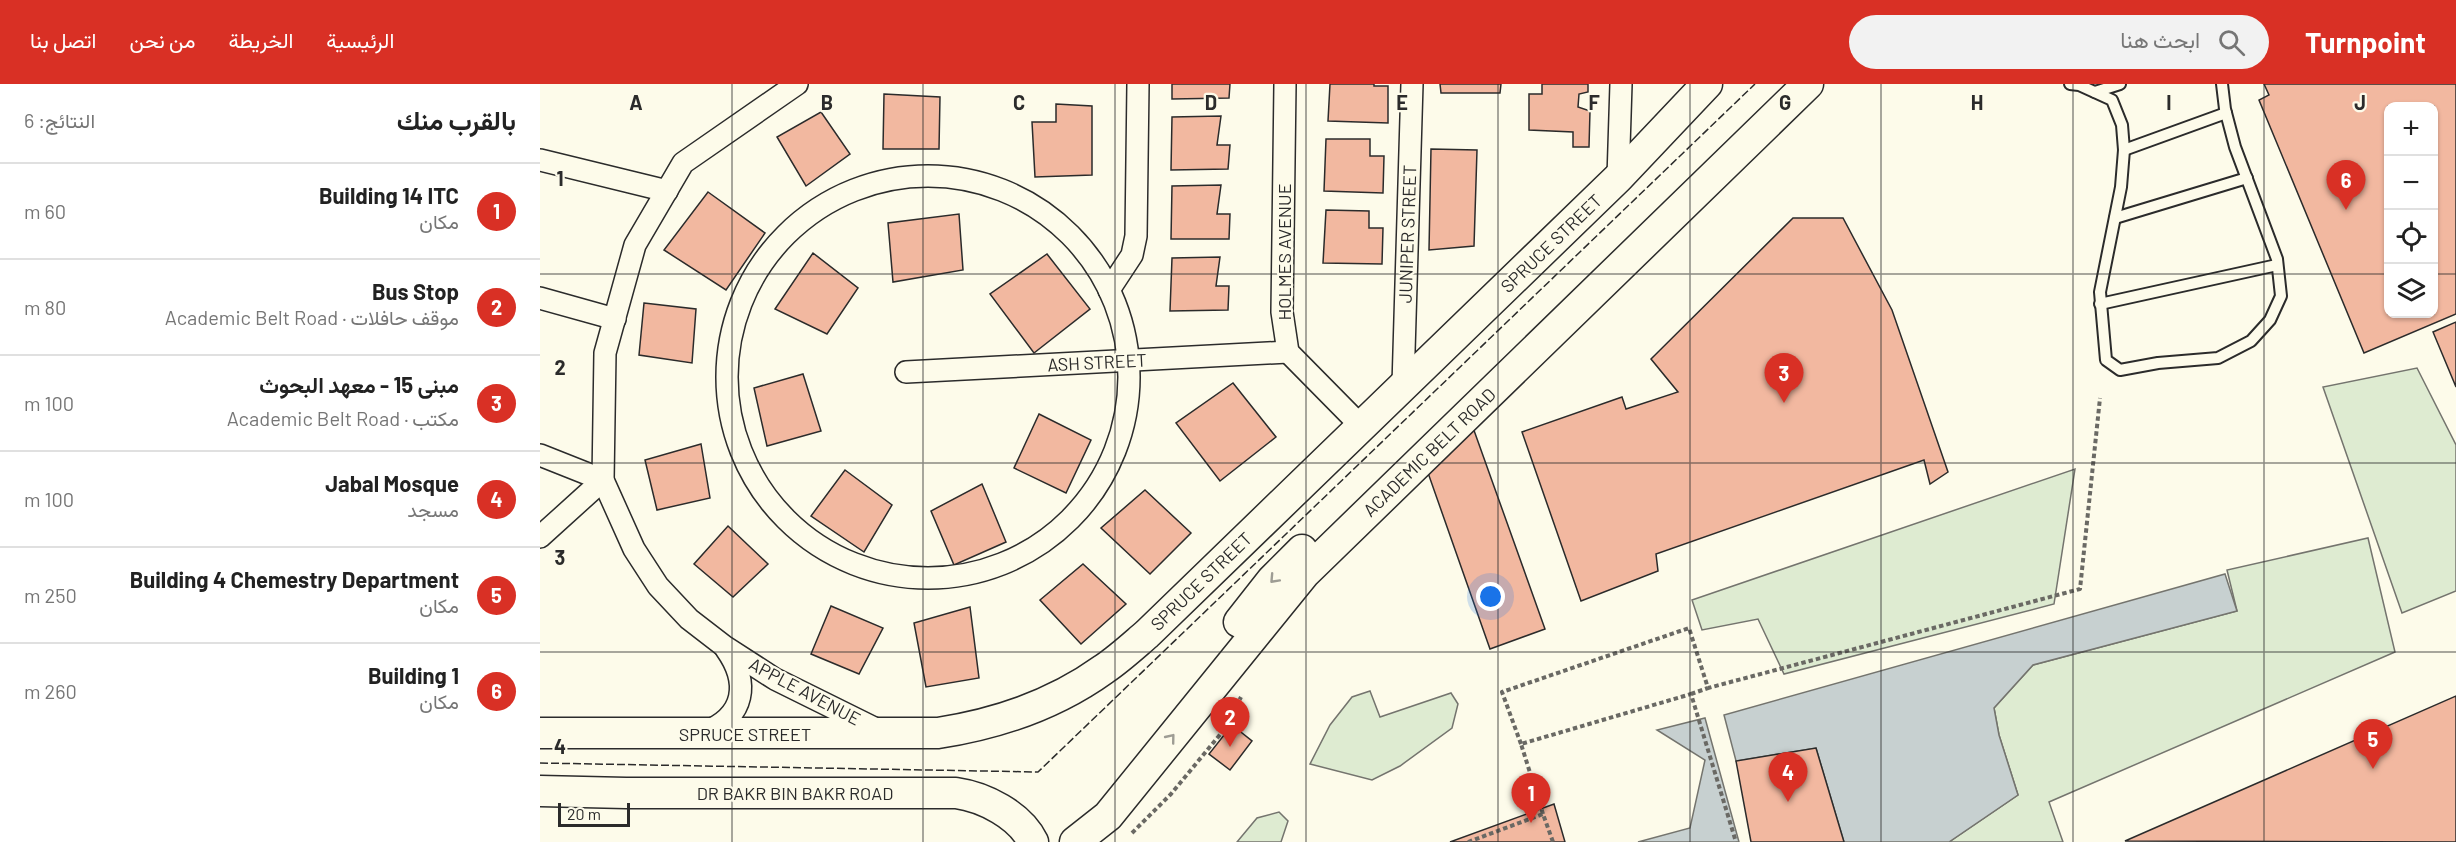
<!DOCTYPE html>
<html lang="ar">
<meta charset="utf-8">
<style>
:root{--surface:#fff;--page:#f2f2f2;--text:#222;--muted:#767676;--line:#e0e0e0;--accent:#d93025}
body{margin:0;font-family:Barlow,Vazirmatn,sans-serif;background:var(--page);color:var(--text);direction:rtl}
.controls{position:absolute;right:18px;top:18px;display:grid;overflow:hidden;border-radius:12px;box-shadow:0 2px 4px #0004}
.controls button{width:54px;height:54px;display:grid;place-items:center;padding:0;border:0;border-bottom:2px solid var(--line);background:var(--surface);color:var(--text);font:30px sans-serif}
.scale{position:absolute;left:18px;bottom:15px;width:72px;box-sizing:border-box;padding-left:6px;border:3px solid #2b2b2b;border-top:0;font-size:16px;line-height:21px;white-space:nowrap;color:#2b2b2b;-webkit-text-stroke:4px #fdfbea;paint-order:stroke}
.you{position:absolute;left:951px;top:513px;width:21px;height:21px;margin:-15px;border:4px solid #fff;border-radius:50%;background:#1a73e8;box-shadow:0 0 0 9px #1a73e833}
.badge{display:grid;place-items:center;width:39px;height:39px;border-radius:50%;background:var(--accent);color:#fff;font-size:20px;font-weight:700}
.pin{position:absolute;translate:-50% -50px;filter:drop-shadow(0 2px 3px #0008)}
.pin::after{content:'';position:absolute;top:32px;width:21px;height:18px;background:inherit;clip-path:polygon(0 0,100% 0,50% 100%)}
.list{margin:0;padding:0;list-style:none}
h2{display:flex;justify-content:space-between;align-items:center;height:78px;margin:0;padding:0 24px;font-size:26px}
h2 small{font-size:20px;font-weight:400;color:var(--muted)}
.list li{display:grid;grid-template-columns:39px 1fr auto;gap:18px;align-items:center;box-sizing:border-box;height:96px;padding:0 24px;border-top:2px solid var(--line)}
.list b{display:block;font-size:22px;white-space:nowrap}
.list p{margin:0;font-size:20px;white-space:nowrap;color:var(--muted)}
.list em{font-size:20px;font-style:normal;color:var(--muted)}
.icon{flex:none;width:33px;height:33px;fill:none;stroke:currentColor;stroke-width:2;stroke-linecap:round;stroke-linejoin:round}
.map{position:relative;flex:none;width:1916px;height:758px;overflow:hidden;direction:ltr}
header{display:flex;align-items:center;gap:36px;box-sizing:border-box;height:84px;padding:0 30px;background:var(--accent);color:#fff}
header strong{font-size:28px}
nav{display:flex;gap:33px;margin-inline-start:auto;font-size:21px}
.search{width:420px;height:54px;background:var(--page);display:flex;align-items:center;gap:15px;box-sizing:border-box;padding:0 21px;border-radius:33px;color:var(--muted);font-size:22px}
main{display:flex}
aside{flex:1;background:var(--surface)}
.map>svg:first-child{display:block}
.green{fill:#deebd1;stroke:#74746e;stroke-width:1.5}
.water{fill:#c7d0d0;stroke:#74746e;stroke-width:1.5}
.building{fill:#f2b8a0;stroke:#2b2b2b;stroke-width:1.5;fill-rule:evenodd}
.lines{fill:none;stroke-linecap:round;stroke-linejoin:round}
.lane-casing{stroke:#2b2b2b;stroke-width:14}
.street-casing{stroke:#2b2b2b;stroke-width:24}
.secondary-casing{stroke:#2b2b2b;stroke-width:33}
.path{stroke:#6a6964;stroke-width:4;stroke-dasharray:4.5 3;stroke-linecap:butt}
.lane{stroke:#fdfbea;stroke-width:10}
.street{stroke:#fdfbea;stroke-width:21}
.secondary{stroke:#fdfbea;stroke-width:30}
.fence{stroke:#2b2b2b;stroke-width:1.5;stroke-dasharray:8 3;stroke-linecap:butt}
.oneway{stroke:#9e9d94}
.grid{fill:none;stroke:#2b2b2b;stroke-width:1.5;stroke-opacity:0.55}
.labels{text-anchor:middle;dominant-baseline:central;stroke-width:4.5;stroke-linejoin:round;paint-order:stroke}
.street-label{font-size:18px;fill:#2b2b2b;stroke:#fdfbea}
.grid-label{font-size:20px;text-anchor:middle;font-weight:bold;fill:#2b2b2b;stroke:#fdfbea;stroke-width:4.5;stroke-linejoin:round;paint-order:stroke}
</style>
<header>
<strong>Turnpoint</strong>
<div class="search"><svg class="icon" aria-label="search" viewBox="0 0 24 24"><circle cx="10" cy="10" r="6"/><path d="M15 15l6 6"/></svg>ابحث هنا</div>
<nav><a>الرئيسية</a><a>الخريطة</a><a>من نحن</a><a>اتصل بنا</a></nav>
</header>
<main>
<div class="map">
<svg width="1916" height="758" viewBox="0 0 1916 758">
<rect width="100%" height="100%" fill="#fdfbea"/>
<!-- green -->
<g class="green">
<path d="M1877 284 1916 361V507L1862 529 1783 303Z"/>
<path d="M1535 385 1514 520 1244 590 1218 535 1162 546 1152 516Z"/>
<path d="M1828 454 1855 568 1509 718 1523 758H1409L1478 711 1459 651 1454 624 1493 581 1697 527 1687 486Z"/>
<path d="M830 607 840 633 911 609 918 620 912 644 860 682 832 696 770 680 790 641 812 613Z"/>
<path d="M739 728 748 737 741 758H697L717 734Z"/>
</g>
<!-- water -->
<g class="water">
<path d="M1685 490 1697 527 1493 581 1454 624 1459 651 1478 711 1409 758H1304L1276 664 1196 677 1184 631Z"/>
<path d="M1165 634 1199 758H1098L1150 744 1165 676 1117 646Z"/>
</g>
<!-- building -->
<g class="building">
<path d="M632 0H690L689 14 632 15Z"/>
<path d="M790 0H834V2H848V39L788 37Z"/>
<path d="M900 0H961L960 9H901Z"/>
<path d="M1002 0H1048V8L1039 10 1038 23 1050 27 1049 63H1033V48L989 46V10H1002Z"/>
<path d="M1724 0H1916V230L1824 269 1719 16 1729 11ZM1848 22H1894V230H1848Z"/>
<path d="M344 10 400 13 399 65H343Z"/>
<path d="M516 20 552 22V91L495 93 492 38H516Z"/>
<path d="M281 28 310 70 266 102 237 53Z"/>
<path d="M681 32 677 61H690L688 85 631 86 632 33Z"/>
<path d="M786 55H830V72H844L843 109 784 107Z"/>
<path d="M891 65 937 66 934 162 889 166Z"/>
<path d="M681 101 677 130H690L689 155H631L632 102Z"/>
<path d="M168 108 225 149 186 206 124 166Z"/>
<path d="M786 126 829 127V144H843L842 180 783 179Z"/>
<path d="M419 130 423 186 353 198 348 139Z"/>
<path d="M1253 134H1303L1352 226 1408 388 1390 400 1384 376 1116 470 1118 487 1041 517 982 348 1082 313 1086 325 1138 308 1111 275Z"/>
<path d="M273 169 318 204 287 250 235 225Z"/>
<path d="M507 170 550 225 494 269 450 210Z"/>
<path d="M680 173 676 202H689L688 226 630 227 632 174Z"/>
<path d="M104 219 156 225 152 279 99 271Z"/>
<path d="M1916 238V303L1893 248Z"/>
<path d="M263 290 281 347 227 362 214 304Z"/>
<path d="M693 299 736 353 680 397 636 339Z"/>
<path d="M499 330 551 356 526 409 474 384Z"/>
<path d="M931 338 1005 545 950 565 887 386Z"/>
<path d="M161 360 170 414 117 426 105 376Z"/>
<path d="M305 386 352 421 324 468 271 432Z"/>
<path d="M442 400 466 458 414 481 391 427Z"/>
<path d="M605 406 651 449 610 490 561 444Z"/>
<path d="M188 442 228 480 193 513 154 480Z"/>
<path d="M543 480 586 520 541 560 500 516Z"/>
<path d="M291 522 343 544 319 590 271 570Z"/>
<path d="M430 523 439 594 386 603 374 539Z"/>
<path d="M1916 612V758L1585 757Z"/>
<path d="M692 641 712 657 690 686 669 670Z"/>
<path d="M1276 664 1304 758H1211L1196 677Z"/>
<path d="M1014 720 1025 758H910Z"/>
</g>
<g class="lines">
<defs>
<g id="lane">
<path d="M1530 0 1539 1 1572 16 1582 41 1584 66 1581 103 1560 208 1566 276 1580 286 1618 279 1678 274 1711 257 1730 236 1741 212 1737 175 1695 63 1685 25 1682 0"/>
<path d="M1555 8 1580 0"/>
<path d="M1584 66 1686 29"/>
<path d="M1575 134 1707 94"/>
<path d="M1560 220 1737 181"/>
</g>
<g id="street">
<path d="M257 0 143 79 95 161 65 269 63 396 94 465 118 502 149 535 184 562 235 595 338 646"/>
<path d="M745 0 742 228 748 268 821 342"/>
<path d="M0 76 127 107"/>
<circle cx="388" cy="293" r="201"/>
<path d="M1078 94 1081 0"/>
<path d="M569 206 592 171 596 152 598 0"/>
<path d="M0 214 75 235"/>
<path d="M366 288 748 268"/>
<path d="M863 301 872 0"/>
<path d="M0 371 63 396 0 453"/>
<path d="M165 648C205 632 210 599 186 565"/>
</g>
<g id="secondary">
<path d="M699 538 732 496 762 466"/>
<path d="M0 649H398C457 640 514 621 564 585 579 575 593 562 607 550L1078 94 1167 0"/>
<path d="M0 707 86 709H416C444 713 480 731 493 758"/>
<path d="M535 758 568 732 764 490 1268 0"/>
</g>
</defs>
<!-- lane casing -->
<use href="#lane" class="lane-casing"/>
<!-- street casing -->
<use href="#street" class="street-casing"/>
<!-- secondary casing -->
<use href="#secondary" class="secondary-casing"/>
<!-- path -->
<g class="path">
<path d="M1151 610 1168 604"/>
<path d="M981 660 962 608 1149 544 1168 604 1540 505 1560 314"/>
<path d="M1003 730 981 660 1151 610 1196 758"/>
<path d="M592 749 631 710 683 647 701 613"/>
<path d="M928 758 1003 730 1013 758"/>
</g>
<!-- lane -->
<use href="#lane" class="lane"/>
<!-- street -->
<use href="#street" class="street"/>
<!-- secondary -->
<use href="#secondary" class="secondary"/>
<!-- fence -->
<path class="fence" d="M0 679 498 688 1215 0"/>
</g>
<!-- one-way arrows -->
<defs><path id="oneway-chevron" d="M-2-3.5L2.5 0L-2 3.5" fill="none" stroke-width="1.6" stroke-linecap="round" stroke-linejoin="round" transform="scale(1.5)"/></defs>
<g class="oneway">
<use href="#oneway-chevron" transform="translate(734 495) rotate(133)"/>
<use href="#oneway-chevron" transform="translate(631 654) rotate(-51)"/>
</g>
<!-- grid -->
<path class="grid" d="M192 0V758M383 0V758M575 0V758M766 0V758M958 0V758M1150 0V758M1341 0V758M1533 0V758M1724 0V758M0 190H1848M1894 190H1916M0 379H1916M0 568H1916"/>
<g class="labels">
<!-- street labels -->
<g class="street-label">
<text transform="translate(867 150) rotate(-88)">JUNIPER STREET</text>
<text transform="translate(1011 159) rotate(-44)">SPRUCE STREET</text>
<text transform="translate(744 168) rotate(-90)">HOLMES AVENUE</text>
<text transform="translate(557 278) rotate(-3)">ASH STREET</text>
<text transform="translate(889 368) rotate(-44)">ACADEMIC BELT ROAD</text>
<text transform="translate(661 497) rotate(-44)">SPRUCE STREET</text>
<text transform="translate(265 607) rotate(28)">APPLE AVENUE</text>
<text x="205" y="650">SPRUCE STREET</text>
<text x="255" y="709">DR BAKR BIN BAKR ROAD</text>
</g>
</g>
<g class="grid-label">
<text x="96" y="26">A</text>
<text x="287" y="26">B</text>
<text x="479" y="26">C</text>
<text x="671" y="26">D</text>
<text x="862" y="26">E</text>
<text x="1054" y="26">F</text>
<text x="1245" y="26">G</text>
<text x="1437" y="26">H</text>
<text x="1629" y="26">I</text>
<text x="1820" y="26">J</text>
<text x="20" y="102">1</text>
<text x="20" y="291">2</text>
<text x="20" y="481">3</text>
<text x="20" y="670">4</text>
</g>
</svg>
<div class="controls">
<button>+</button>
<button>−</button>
<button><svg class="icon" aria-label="locate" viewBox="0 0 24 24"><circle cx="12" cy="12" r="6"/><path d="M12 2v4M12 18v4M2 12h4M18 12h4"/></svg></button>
<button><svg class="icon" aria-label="layers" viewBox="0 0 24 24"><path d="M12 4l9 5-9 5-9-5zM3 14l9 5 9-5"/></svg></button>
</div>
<div class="scale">20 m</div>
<div class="you"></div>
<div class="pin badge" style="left:991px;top:739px">1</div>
<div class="pin badge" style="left:690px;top:663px">2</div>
<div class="pin badge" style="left:1244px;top:319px">3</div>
<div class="pin badge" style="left:1248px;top:718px">4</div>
<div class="pin badge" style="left:1833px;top:685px">5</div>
<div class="pin badge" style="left:1806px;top:126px">6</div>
</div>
<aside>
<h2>بالقرب منك<small>النتائج: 6</small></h2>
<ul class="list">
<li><span class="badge">1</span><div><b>Building 14 ITC</b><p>مكان</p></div><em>60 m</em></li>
<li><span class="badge">2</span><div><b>Bus Stop</b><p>موقف حافلات · Academic Belt Road</p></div><em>80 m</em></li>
<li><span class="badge">3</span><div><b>مبنى 15 - معهد البحوث</b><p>مكتب · Academic Belt Road</p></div><em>100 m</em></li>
<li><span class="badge">4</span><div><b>Jabal Mosque</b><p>مسجد</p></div><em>100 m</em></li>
<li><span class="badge">5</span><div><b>Building 4 Chemestry Department</b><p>مكان</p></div><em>250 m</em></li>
<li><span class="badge">6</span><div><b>Building 1</b><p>مكان</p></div><em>260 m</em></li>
</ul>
</aside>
</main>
